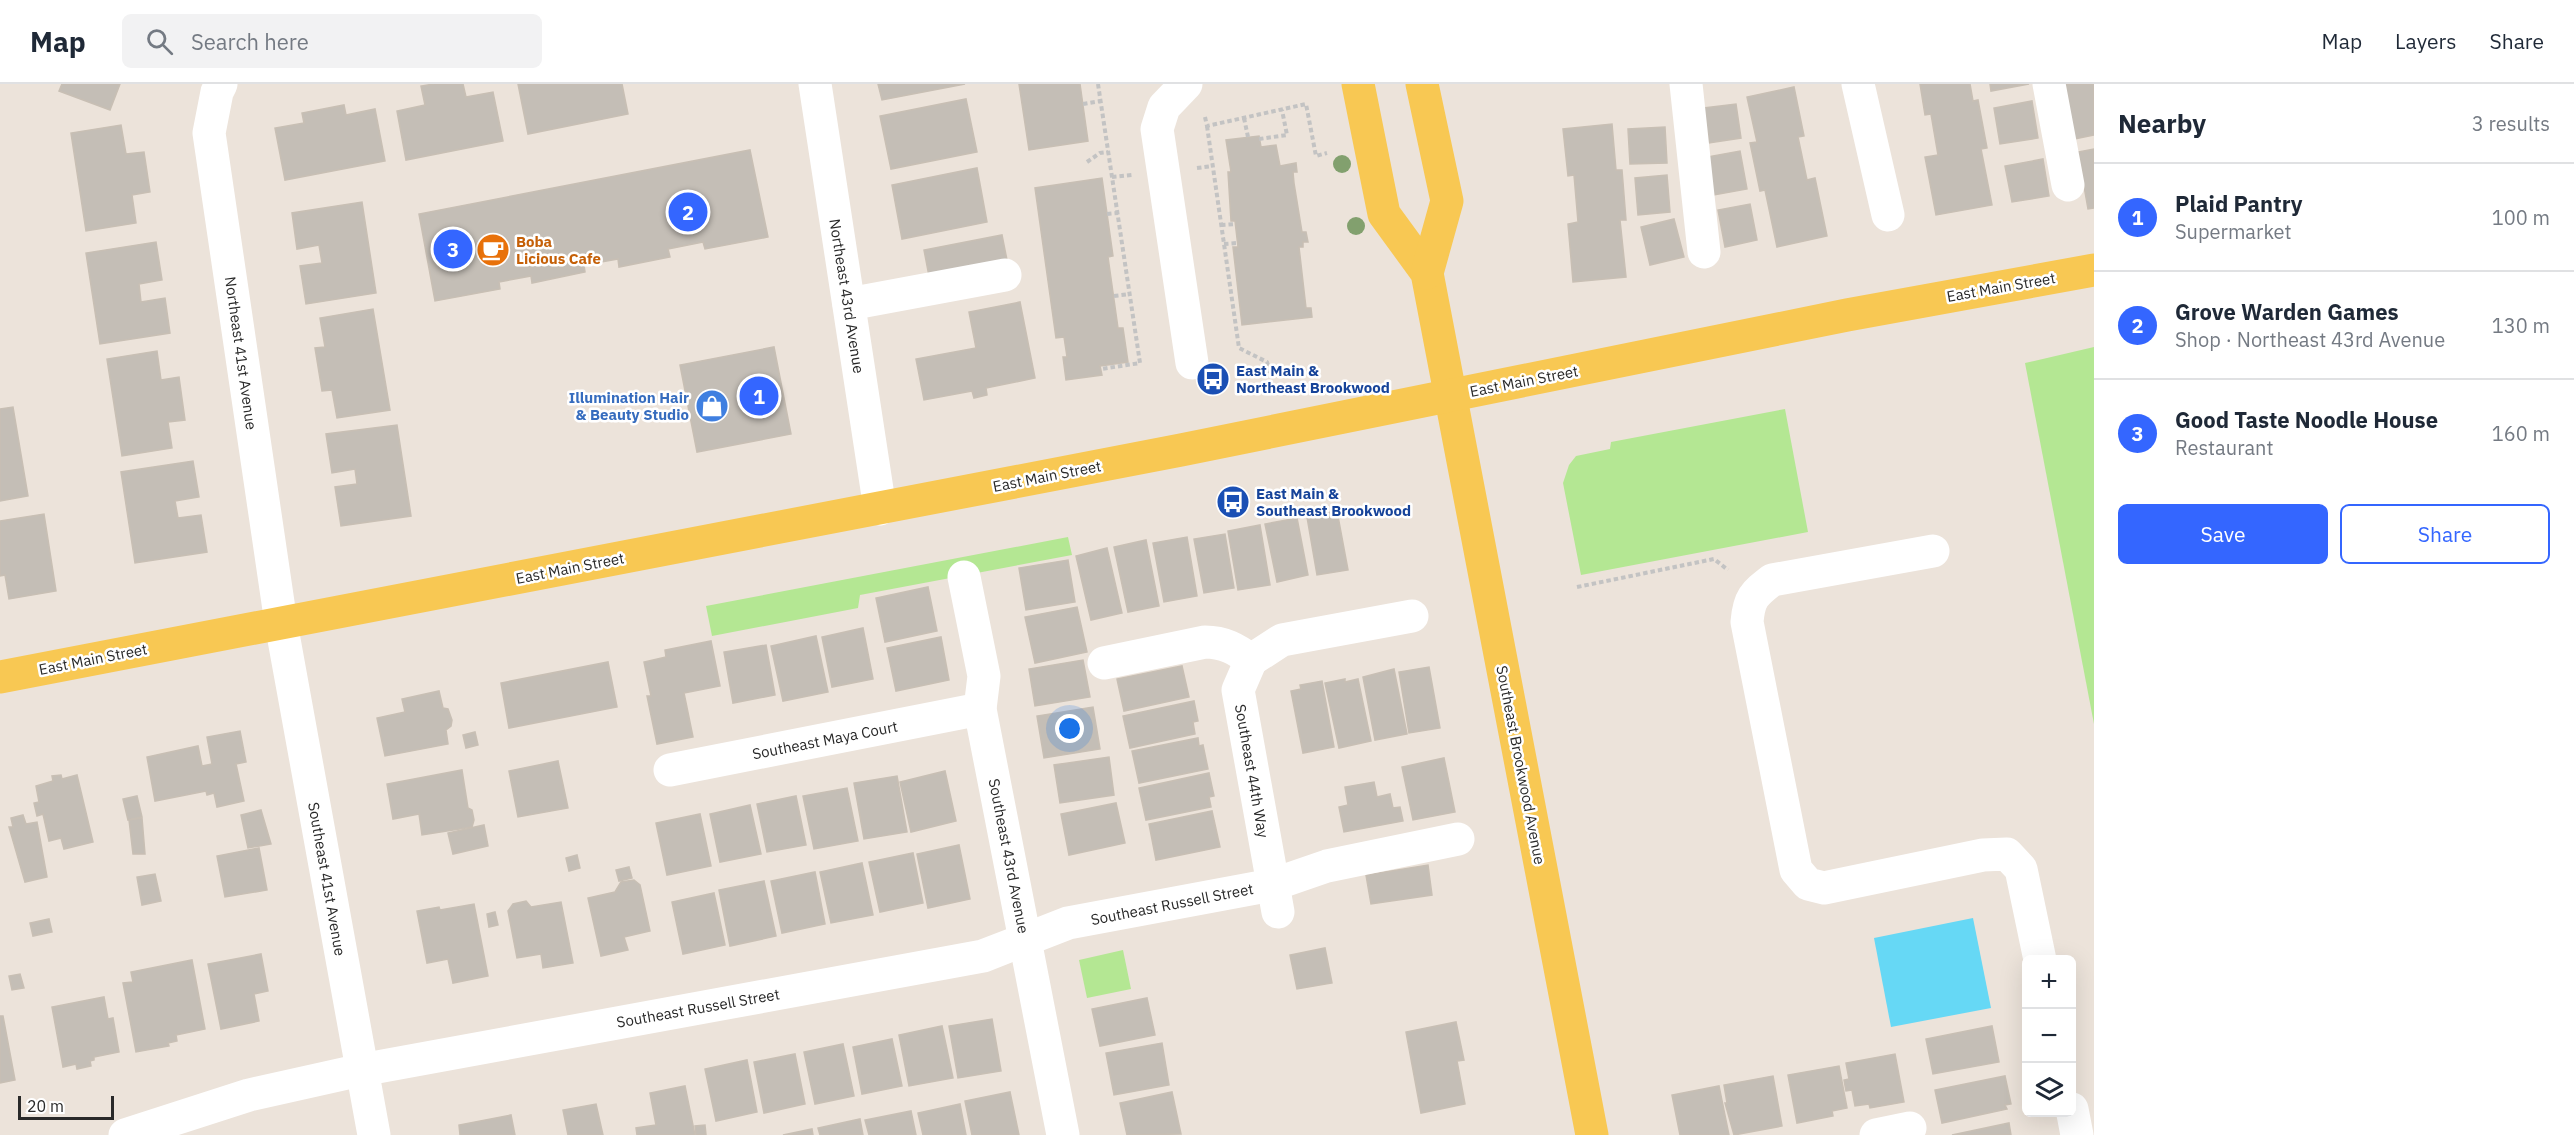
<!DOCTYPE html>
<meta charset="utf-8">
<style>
:root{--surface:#fff;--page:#f2f2f3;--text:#1f2937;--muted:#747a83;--line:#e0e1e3;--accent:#3466ff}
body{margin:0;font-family:"IBM Plex Sans",sans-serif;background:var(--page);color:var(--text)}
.controls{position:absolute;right:18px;bottom:18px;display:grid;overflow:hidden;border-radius:9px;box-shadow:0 6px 24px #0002}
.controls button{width:54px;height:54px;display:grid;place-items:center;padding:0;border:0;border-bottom:2px solid var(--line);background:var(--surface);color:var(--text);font:30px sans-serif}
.scale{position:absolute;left:18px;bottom:15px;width:96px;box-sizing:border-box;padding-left:6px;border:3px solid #292929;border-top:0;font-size:16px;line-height:21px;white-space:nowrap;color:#292929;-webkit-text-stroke:4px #fff;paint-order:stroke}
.you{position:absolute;left:1070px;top:645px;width:21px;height:21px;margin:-15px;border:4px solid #fff;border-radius:50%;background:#1a73e8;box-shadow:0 0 0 9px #1a73e833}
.badge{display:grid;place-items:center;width:39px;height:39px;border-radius:50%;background:var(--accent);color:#fff;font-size:20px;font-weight:700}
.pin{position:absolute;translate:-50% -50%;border:3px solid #fff;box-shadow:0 2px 6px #0006}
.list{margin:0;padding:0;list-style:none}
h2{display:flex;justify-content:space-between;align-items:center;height:78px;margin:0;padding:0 24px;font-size:26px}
h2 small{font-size:20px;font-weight:400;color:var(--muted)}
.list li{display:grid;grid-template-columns:39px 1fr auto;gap:18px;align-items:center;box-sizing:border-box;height:108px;padding:0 24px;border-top:2px solid var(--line)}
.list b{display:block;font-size:22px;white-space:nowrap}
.list p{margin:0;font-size:20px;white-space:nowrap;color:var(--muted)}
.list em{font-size:20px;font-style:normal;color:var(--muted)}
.actions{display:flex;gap:12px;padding:18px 24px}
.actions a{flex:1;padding:14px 0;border:2px solid var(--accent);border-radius:9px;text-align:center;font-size:21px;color:var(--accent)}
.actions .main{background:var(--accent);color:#fff}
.icon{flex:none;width:33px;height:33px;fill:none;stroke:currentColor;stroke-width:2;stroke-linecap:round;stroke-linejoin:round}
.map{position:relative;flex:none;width:2094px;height:1051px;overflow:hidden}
header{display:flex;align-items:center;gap:36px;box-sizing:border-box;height:84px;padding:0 30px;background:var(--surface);border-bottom:2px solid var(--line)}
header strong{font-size:28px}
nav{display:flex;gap:33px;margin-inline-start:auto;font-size:21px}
.search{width:420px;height:54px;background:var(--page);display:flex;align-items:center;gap:15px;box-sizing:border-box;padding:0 21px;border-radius:9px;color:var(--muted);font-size:22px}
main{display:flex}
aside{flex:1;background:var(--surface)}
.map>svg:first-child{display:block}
.green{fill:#b4e793}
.water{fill:#66d8f5}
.building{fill:#c4beb6;stroke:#c8bfb4;stroke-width:1.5}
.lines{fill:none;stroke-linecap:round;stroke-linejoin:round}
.path{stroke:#c3c3c3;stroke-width:4;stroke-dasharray:4.5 3;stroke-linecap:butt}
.minor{stroke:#fff;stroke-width:33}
.major{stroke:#f8c853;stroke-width:33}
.tree{fill:#82a06e}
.labels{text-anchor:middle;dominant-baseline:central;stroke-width:5;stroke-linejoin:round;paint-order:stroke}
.food-label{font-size:15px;font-weight:bold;fill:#c56008;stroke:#fff;text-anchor:start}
.street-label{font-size:15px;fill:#292929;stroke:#fff}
.transit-label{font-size:15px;font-weight:bold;fill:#164399;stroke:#fff;text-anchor:start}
.shop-label{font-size:15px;font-weight:bold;fill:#366cbe;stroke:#fff;text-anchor:end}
</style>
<header>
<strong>Map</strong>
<div class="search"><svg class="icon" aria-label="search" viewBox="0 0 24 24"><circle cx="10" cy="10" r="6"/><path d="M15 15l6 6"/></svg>Search here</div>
<nav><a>Map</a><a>Layers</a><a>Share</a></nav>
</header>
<main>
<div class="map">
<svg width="2094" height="1051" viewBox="0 0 2094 1051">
<rect width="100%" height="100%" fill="#ece3da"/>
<!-- green -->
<g class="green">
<path d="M2094 263V640L2025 279Z"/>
<path d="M1785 325 1808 448 1581 491 1563 399 1569 381 1576 372 1610 365 1611 358Z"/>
<path d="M1068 453 1072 471 860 511 858 524 712 552 706 522Z"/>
<path d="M1123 866 1131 905 1087 914 1079 876Z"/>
</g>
<!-- water -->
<path class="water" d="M1973 834 1991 924 1891 943 1874 854Z"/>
<!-- building -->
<g class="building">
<path d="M62 0H120L110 26 59 7Z"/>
<path d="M434 0H463L466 13 493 8 503 57 406 76 397 27 425 21 421 2Z"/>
<path d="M518 0H622L628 30 528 50Z"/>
<path d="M878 0H965L882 16Z"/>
<path d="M1019 0H1080L1088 57 1029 66Z"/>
<path d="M1920 0H1970L1973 17 1978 16 1987 64 1981 65 1992 121 1936 131 1925 73 1938 71 1931 30 1925 31Z"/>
<path d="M1990 0H2029L1991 7Z"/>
<path d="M2065 0H2094V51L2074 55Z"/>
<path d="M1794 3 1804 52 1798 53 1807 96 1815 94 1827 152 1777 163 1765 106 1760 107 1750 59 1757 58 1747 13Z"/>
<path d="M966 15 977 68 891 85 880 32Z"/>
<path d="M2032 17 2038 54 2000 60 1994 24Z"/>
<path d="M1736 20 1741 54 1709 59 1704 24Z"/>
<path d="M344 21 346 31 375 25 385 77 285 96 275 44 304 39 302 29Z"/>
<path d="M1612 40 1616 86H1622L1626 136H1620L1626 193 1573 198 1568 140 1578 138 1574 91 1568 92 1563 45Z"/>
<path d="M121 41 126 70 144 68 150 108 132 111 136 139 86 147 71 49Z"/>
<path d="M1665 43 1667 79 1630 80 1628 45Z"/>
<path d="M1259 52 1261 63 1276 61 1280 82 1296 79 1297 88H1293L1294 99 1302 148H1306L1308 158H1303V163H1299L1306 224H1311L1312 233 1242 241 1233 163H1238L1235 137H1231L1228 88H1231L1226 56Z"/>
<path d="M2094 65V124L2088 125 2078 68Z"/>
<path d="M750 66 768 153 705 165 703 158 668 165 670 173 619 183 618 175 584 181 585 188 532 199 531 192 499 198 500 205 435 217 419 130Z"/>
<path d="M1740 67 1747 105 1714 111 1707 73Z"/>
<path d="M2043 75 2049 112 2012 118 2005 82Z"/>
<path d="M977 84 987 138 902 155 892 101Z"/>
<path d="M1667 91 1670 128 1638 131 1635 94Z"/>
<path d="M1102 94 1113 172 1108 173 1118 244H1123L1128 278 1100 282 1102 291 1066 296 1063 273H1067L1064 253 1056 254 1035 104Z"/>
<path d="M362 118 376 209 306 220 300 182 322 179 319 161 297 165 292 129Z"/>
<path d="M1750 120 1757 156 1725 163 1718 126Z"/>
<path d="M1674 135 1684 173 1650 181 1641 143Z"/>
<path d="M1002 151 1007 176 929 192 924 166Z"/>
<path d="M156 158 162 196 139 200 141 218 165 214 170 249 100 260 86 169Z"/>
<path d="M1020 218 1035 294 986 304 987 311 974 314 972 307 924 316 916 275 976 264 969 228Z"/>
<path d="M373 225 390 326 337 334 332 306 322 307 315 264 325 263 320 234Z"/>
<path d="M774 263 791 350 697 368 680 281Z"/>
<path d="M157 267 161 296 179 293 185 336 168 338 172 364 122 372 107 275Z"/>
<path d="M13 323 28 412 0 417V325Z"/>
<path d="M397 341 411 432 341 442 335 403 357 400 355 385 332 389 326 350Z"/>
<path d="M193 377 199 413 175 417 178 434 201 431 207 468 135 479 121 388Z"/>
<path d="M1337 427 1348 486 1317 491 1307 433Z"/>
<path d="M44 430 56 507 9 515 5 491 0 492V437Z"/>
<path d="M1297 434 1308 491 1277 498 1265 440Z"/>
<path d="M1260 441 1270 501 1238 506 1228 447Z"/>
<path d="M1225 450 1234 504 1204 509 1194 455Z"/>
<path d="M1187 453 1197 512 1164 518 1153 459Z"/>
<path d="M1146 456 1159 522 1128 528 1114 463Z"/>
<path d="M1107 464 1122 529 1091 536 1076 472Z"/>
<path d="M1068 476 1075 518 1026 526 1019 484Z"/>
<path d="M928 503 937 547 885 558 876 514Z"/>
<path d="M1077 523 1087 568 1035 579 1025 533Z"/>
<path d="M863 544 873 595 832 603 822 553Z"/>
<path d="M816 552 828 608 783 617 771 562Z"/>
<path d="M941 553 949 596 896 607 887 564Z"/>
<path d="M711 557 720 602 684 609 693 653 657 660 647 612H651L644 578 666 573 665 566Z"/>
<path d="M766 561 775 611 733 619 724 568Z"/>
<path d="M1083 576 1090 613 1035 622 1029 585Z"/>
<path d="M608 578 617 623 509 644 501 599Z"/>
<path d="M1182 582 1189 613 1124 627 1117 595Z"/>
<path d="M1429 583 1440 644 1409 649 1399 588Z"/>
<path d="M1394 585 1407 650 1375 656 1363 593Z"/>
<path d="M1345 595V598L1358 595 1371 657 1339 664 1325 599Z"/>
<path d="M1322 597 1334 663 1303 669 1291 607 1301 605 1300 601Z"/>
<path d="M439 607 443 624 448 625 452 636 451 642 446 646 448 660 385 672 377 634 405 628 402 615Z"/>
<path d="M1194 617 1198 637 1193 638 1195 650 1130 664 1123 632Z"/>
<path d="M1093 623 1100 665 1044 674 1037 632Z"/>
<path d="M240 647 246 678 236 680 244 717 217 723 214 709 207 711 206 707 155 717 147 673 198 662 202 682 212 680 207 653Z"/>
<path d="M475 648 478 661 466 664 463 651Z"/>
<path d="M1198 654 1199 662 1203 661 1208 685 1139 699 1132 667Z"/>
<path d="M1109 673 1114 711 1060 719 1054 681Z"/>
<path d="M1444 674 1455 728 1413 736 1402 683Z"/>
<path d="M558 677 568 724 518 733 509 687Z"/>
<path d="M462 686 468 724 472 726 474 736 472 743 422 751 419 730 393 735 387 700Z"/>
<path d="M945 687 956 737 911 748 900 698Z"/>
<path d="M1209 689 1214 712 1209 713 1211 723 1146 736 1139 704Z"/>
<path d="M61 691 62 695 77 691 93 758 64 765 61 754 49 757 43 730 37 732 34 719 39 718 36 702 53 697 52 692Z"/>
<path d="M897 692 907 748 864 755 854 699Z"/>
<path d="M1374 698 1377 713 1390 710 1393 724 1400 723 1403 737 1344 748 1339 723 1348 721 1345 703Z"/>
<path d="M847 704 858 757 814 765 803 712Z"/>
<path d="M137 712 142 733 128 736 123 715Z"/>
<path d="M796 712 806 761 767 768 757 720Z"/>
<path d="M1116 719 1125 759 1069 771 1061 730Z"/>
<path d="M750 721 761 770 720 778 710 730Z"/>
<path d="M261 726 271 760 248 764 241 731Z"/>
<path d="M1212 727 1220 763 1156 776 1149 740Z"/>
<path d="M700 730 711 782 667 791 656 739Z"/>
<path d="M23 731 26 740 37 738 47 793 25 798 9 743H13L11 734Z"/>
<path d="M142 734 145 770H133L129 736Z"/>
<path d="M484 741 488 762 453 770 448 749Z"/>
<path d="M959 761 970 815 928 824 917 770Z"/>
<path d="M259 764 267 806 225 813 217 772Z"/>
<path d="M913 769 923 819 880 828 869 778Z"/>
<path d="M577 771 580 784 569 787 566 774Z"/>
<path d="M862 779 873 831 831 839 820 788Z"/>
<path d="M1428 781 1432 811 1371 820 1366 791Z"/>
<path d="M629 783 632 794 619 797 616 786Z"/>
<path d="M815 788 825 840 782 849 771 797Z"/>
<path d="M155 790 161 817 142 821 137 793Z"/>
<path d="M634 796 640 801 650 847 624 853 628 866 601 872 588 814 615 808 621 798Z"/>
<path d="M764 797 776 852 730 862 719 806Z"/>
<path d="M714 809 725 861 683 870 672 818Z"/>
<path d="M526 817 531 823 561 818 573 879 543 884 541 870 517 874 508 827 513 820Z"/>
<path d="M474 820 488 892 453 899 448 875 427 879 417 827 439 823 440 826Z"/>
<path d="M495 828 498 841 489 843 487 830Z"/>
<path d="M49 835 52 848 33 852 30 839Z"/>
<path d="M1325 864 1332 899 1297 905 1290 871Z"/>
<path d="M261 870 268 907 254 910 259 937 221 945 208 880Z"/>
<path d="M192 876 205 945 176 951 177 957 168 959 169 962 136 968 123 899 133 898 131 888Z"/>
<path d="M20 890 24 904 12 906 9 892Z"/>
<path d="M104 913 108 935 113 934 119 968 94 973V976L90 977 91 982 77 985 76 980 63 983 52 923Z"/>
<path d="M1147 914 1155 951 1100 962 1092 925Z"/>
<path d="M0 932H3L15 996 0 999Z"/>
<path d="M992 935 1001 987 958 994 949 942Z"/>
<path d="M1456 938 1464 976 1457 977 1465 1020 1421 1029 1406 948Z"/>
<path d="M942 942 953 994 909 1002 899 951Z"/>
<path d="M1992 942 1999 978 1933 990 1926 955Z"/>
<path d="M892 955 902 1002 862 1010 853 963Z"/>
<path d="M1162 959 1169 1001 1114 1011 1106 969Z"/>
<path d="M843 960 854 1012 815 1020 804 968Z"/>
<path d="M795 970 805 1020 764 1029 754 978Z"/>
<path d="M1895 970 1904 1018 1870 1024 1869 1020 1855 1022 1852 1006 1846 1007 1844 996 1849 995 1846 979Z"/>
<path d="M747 976 757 1028 716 1037 705 985Z"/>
<path d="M1839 982 1847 1024 1832 1027 1833 1032 1797 1039 1788 991Z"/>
<path d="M1773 992 1782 1042 1734 1051 1725 1019H1727L1724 1001Z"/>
<path d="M2005 992 2011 1020 2005 1021 2007 1025 1942 1039 1935 1006Z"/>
<path d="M685 1002 695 1051H637L636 1044 656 1041 650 1009Z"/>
<path d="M1719 1002 1729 1051H1680L1672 1011Z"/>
<path d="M1010 1008 1019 1051H972L965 1017Z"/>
<path d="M1172 1008 1181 1050 1127 1051 1120 1019Z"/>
<path d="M596 1020 603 1051H568L563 1026Z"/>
<path d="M960 1020 966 1051H923L918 1029Z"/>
<path d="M911 1027 916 1051H869L865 1036Z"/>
<path d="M511 1031 515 1051H460L459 1041Z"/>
<path d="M860 1035 863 1051H820L818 1044Z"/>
<path d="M2009 1039 2011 1051H1952Z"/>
<path d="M705 1041 706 1051H696L695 1042Z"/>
<path d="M812 1045 813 1051H783Z"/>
</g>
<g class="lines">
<!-- path -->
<g class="path">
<path d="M1098 0 1140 279 1101 285"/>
<path d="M1083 20 1101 17"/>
<path d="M1205 33 1207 42 1306 20 1316 72 1327 69"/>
<path d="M1244 34 1248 53"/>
<path d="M1207 42 1239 264 1267 278 1270 289"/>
<path d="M1259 55 1287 51 1282 26"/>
<path d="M1087 78 1100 69 1108 68"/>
<path d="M1197 84 1212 82"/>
<path d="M1112 93 1132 91"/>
<path d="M1107 130 1118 129"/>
<path d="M1221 141 1235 140"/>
<path d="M1224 160 1237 159"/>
<path d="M1114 212 1130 210"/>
<path d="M1577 503 1714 475 1728 486"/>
</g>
<!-- minor -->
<g class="minor">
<path d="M221 0 217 8 209 49 281 539 374 1051"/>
<path d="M815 0 880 425"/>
<path d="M1186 0 1164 23 1157 45 1192 279"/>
<path d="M1686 0 1704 168"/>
<path d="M1858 0 1888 131"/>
<path d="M2049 0 2068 101"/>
<path d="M849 220 1005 191"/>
<path d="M1933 467 1772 496C1754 510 1749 514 1747 538L1796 786 1808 800 1824 804 1983 771 2007 770 2021 785 2040 876"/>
<path d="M964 493 984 592 980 625 1063 1051"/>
<path d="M1251 576 1238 606 1278 828"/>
<path d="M1251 576 1282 556 1412 532"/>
<path d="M1104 579 1205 558C1224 558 1236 565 1251 576"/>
<path d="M670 686 980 625"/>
<path d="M2072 1025 2077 1051"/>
<path d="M125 1051 249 1011 361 986 983 872 1068 839 1272 801 1327 782 1458 755"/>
<path d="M1876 1051 1910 1044"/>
</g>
<!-- major -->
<g class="major">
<path d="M1358 0 1384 130 1427 189 1592 1051"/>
<path d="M1422 0 1447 117 1427 189"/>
<path d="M0 593 1181 366 1847 231 2094 186"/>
</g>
</g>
<!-- trees -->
<g class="tree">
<circle cx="1342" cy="80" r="9"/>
<circle cx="1356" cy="142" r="9"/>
</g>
<!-- icons -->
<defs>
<symbol id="cafe-disc" viewBox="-11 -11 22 22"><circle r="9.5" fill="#e8710a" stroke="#fff"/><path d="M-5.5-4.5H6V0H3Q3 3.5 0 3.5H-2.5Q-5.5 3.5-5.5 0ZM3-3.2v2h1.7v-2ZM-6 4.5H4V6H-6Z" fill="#fff"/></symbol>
<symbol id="bus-disc" viewBox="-11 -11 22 22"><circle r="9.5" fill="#1a4fb4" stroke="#fff"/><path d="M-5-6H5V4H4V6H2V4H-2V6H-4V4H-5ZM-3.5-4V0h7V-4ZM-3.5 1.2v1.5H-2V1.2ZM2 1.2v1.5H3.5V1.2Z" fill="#fff"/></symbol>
<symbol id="shop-disc" viewBox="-11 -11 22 22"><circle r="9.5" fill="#3f7fe0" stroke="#fff"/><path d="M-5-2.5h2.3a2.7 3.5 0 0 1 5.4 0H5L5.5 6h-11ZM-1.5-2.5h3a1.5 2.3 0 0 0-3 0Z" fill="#fff"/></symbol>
</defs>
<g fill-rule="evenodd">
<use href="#cafe-disc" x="474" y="147" width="38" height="38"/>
<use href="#bus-disc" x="1194" y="276" width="38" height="38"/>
<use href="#shop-disc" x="693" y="303" width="38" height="38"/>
<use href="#bus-disc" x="1214" y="399" width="38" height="38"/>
</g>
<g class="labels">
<!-- food labels -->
<g class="food-label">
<text x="516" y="157">Boba<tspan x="516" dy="17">Licious Cafe</tspan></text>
</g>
<!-- street labels -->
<g class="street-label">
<text transform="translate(2001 203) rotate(-10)">East Main Street</text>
<text transform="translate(847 212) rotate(81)">Northeast 43rd Avenue</text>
<text transform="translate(241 269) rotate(82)">Northeast 41st Avenue</text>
<text transform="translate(1524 297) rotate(-11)">East Main Street</text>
<text transform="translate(1047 392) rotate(-11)">East Main Street</text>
<text transform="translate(570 484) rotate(-11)">East Main Street</text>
<text transform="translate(93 575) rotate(-11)">East Main Street</text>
<text transform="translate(825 656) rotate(-11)">Southeast Maya Court</text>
<text transform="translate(1521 681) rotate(79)">Southeast Brookwood Avenue</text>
<text transform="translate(1252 687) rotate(80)">Southeast 44th Way</text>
<text transform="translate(1009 772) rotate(79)">Southeast 43rd Avenue</text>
<text transform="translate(327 795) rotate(80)">Southeast 41st Avenue</text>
<text transform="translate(1172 820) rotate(-11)">Southeast Russell Street</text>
<text transform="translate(698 924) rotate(-10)">Southeast Russell Street</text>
</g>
<!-- transit labels -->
<g class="transit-label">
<text x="1236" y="286">East Main &amp;<tspan x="1236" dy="17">Northeast Brookwood</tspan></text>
<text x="1256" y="409">East Main &amp;<tspan x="1256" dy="17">Southeast Brookwood</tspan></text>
</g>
<!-- shop labels -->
<g class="shop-label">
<text x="689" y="313">Illumination Hair<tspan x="689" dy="17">&amp; Beauty Studio</tspan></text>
</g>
</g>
</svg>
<div class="controls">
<button>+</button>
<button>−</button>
<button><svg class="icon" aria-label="layers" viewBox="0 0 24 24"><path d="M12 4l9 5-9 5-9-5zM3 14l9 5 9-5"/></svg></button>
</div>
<div class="scale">20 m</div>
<div class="you"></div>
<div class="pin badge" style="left:759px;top:312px">1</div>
<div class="pin badge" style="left:688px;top:128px">2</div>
<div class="pin badge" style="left:453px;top:165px">3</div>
</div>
<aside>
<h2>Nearby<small>3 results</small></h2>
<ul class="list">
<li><span class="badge">1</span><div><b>Plaid Pantry</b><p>Supermarket</p></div><em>100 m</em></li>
<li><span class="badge">2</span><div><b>Grove Warden Games</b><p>Shop · Northeast 43rd Avenue</p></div><em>130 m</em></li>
<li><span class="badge">3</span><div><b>Good Taste Noodle House</b><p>Restaurant</p></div><em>160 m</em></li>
</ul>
<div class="actions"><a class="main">Save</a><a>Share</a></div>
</aside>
</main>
